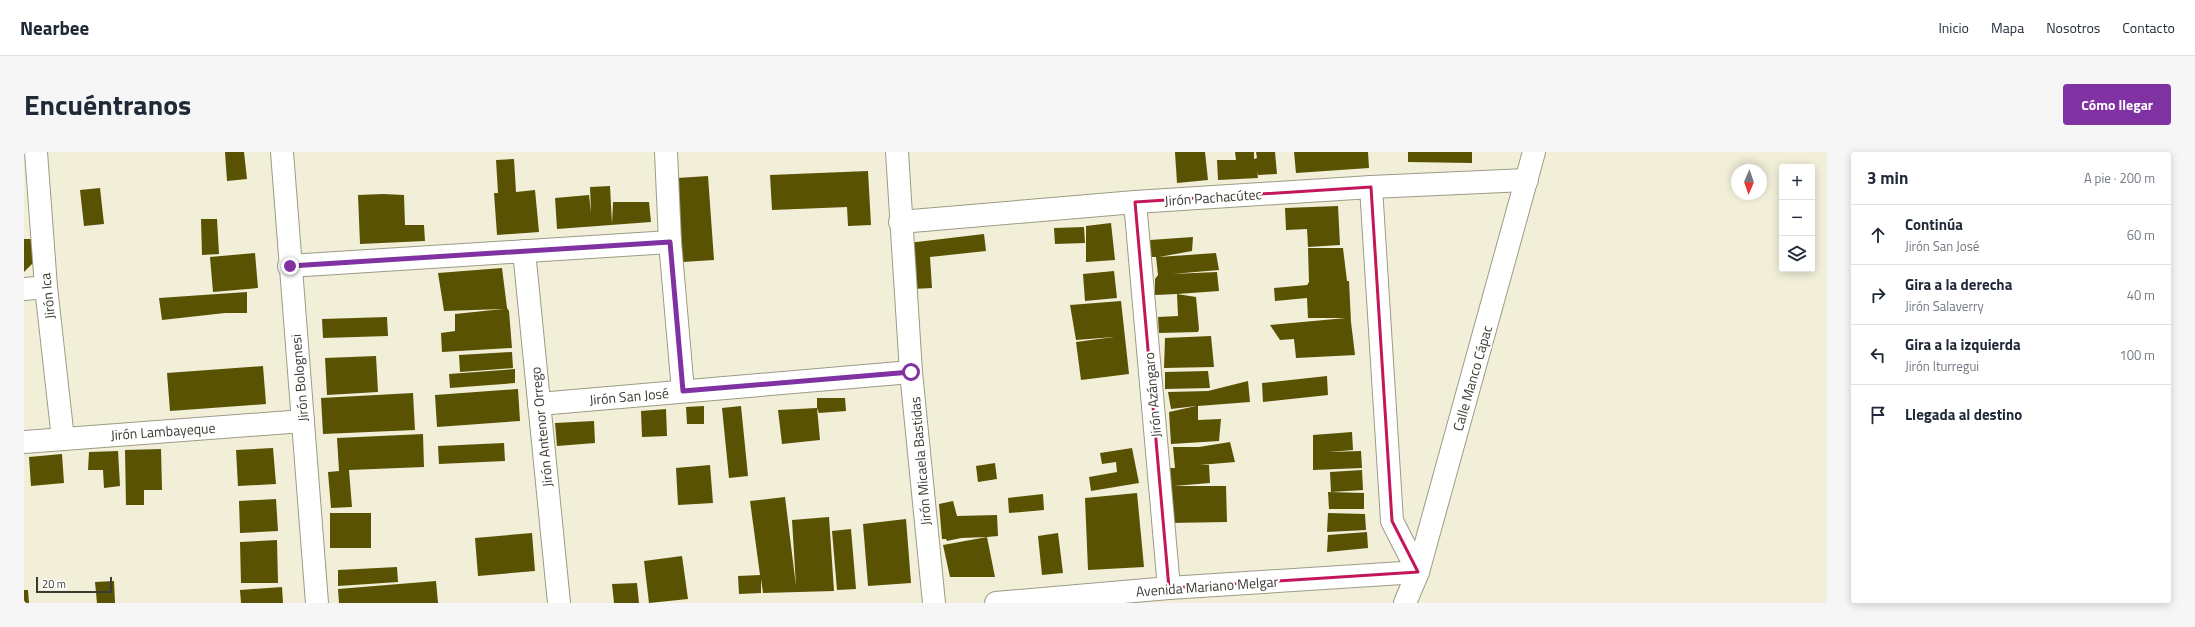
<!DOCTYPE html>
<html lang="es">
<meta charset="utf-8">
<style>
:root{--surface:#fff;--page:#f6f6f7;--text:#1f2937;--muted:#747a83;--line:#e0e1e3;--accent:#8032a2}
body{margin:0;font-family:"Titillium Web",sans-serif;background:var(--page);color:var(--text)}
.controls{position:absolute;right:12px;top:12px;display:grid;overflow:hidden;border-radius:4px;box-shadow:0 2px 10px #0003}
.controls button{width:36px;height:36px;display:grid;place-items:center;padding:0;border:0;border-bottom:1px solid var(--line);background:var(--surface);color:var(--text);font:20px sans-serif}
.compass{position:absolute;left:1707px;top:12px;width:36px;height:36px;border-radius:50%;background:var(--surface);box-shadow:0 2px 10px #0003;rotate:182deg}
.scale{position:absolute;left:12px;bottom:10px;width:76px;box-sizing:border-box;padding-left:4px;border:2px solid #3b3b32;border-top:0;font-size:11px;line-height:14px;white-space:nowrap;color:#3b3b32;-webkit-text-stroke:3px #fff;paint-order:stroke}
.stop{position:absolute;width:12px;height:12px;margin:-9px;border:3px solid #8032a2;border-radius:50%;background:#fff}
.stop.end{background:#8032a2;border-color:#fff;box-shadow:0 1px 4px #0008}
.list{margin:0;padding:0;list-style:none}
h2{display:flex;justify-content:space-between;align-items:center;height:52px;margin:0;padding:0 16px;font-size:17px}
h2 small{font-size:13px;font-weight:400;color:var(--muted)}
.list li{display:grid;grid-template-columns:26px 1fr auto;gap:12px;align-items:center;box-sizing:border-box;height:60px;padding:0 16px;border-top:1px solid var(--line)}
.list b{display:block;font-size:15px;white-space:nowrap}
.list p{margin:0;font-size:13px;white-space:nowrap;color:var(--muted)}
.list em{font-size:13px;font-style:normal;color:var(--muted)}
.icon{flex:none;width:22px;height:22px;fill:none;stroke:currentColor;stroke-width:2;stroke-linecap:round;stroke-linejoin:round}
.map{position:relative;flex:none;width:1803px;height:451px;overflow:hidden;border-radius:4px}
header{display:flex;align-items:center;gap:24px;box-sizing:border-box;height:56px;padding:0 20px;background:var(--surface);border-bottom:1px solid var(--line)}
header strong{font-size:19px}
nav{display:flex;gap:22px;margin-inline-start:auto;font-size:14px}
.intro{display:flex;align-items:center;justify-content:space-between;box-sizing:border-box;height:96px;padding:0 24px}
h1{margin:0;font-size:28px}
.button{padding:10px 18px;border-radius:4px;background:var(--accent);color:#fff;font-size:14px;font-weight:700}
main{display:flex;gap:24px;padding:0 24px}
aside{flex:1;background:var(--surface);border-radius:4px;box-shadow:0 2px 10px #0003}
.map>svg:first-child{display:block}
.building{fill:#595203}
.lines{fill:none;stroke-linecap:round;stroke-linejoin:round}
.minor-casing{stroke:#9d9b86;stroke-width:24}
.minor{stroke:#fff;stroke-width:22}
.route{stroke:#8032a2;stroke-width:5}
.marked{fill:none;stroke:#c2185b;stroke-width:3;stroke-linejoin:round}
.labels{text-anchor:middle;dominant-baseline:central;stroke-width:4;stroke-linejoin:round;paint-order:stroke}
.street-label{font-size:14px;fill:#3b3b32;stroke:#fff}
</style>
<header>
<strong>Nearbee</strong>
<nav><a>Inicio</a><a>Mapa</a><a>Nosotros</a><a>Contacto</a></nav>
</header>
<div class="intro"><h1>Encuéntranos</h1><a class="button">Cómo llegar</a></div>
<main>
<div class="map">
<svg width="1803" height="451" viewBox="0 0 1803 451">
<rect width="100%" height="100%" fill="#f1efd8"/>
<!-- building -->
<g class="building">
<path d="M201 0H220L223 27 203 29Z"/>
<path d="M1151 0H1181L1184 28 1153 31Z"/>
<path d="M1211 0H1230V7L1233 6 1232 0H1251L1253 22 1234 23 1233 18 1234 26 1194 28 1193 8H1212Z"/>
<path d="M1270 0H1344L1345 16 1272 21Z"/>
<path d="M1384 0H1448V11L1384 10Z"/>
<path d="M490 7 492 40 511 38 515 80 473 83 470 41H474L472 8Z"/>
<path d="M844 19 847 73 824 74 823 55 748 58 746 23Z"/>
<path d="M684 24 690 108 659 110 653 26Z"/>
<path d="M586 34 588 72 589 50H625L627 70 533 77 531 46 565 43 567 61 566 35Z"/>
<path d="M76 36 80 72 60 74 56 38Z"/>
<path d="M359 42 380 43 381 73H400L401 89 336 92 334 43Z"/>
<path d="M1314 54 1316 93 1284 95 1283 77 1262 78 1261 56Z"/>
<path d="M177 67H193L195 102 178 103Z"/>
<path d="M1087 71 1091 108 1062 110V74Z"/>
<path d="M1060 75 1061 91 1031 92 1030 76Z"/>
<path d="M960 82 962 99 906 105 908 136 889 137 884 91Z"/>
<path d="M1169 85 1168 99 1135 105 1192 101 1195 118 1148 122 1193 120 1195 139 1153 142 1172 145 1175 177 1174 180 1135 181 1134 165 1154 164 1153 142 1131 143V127L1134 123 1132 105H1126V88Z"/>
<path d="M0 87H7L9 111 0 120Z"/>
<path d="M1284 96H1319L1323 129H1325L1327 170 1331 203 1272 206 1270 187 1256 188 1246 173 1322 166H1284L1283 146 1251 149 1250 136 1283 133 1285 130Z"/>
<path d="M231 101 234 136 189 140 186 105Z"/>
<path d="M478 116 483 156 485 159 488 196 418 200 417 181 431 179V162L479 157 420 159 414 121Z"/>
<path d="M1090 119 1093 146 1061 149 1059 122Z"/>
<path d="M223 140V161H201L138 168 135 146Z"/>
<path d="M1097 149 1105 222 1057 228 1052 190 1090 185 1052 188 1046 153Z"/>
<path d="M363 165 364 184 299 186 298 167Z"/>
<path d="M1187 184 1190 215 1140 216 1141 186Z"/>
<path d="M488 200 489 216 436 220 435 203Z"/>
<path d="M352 204 354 240 303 243 301 206Z"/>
<path d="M239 214 242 252 146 259 143 221Z"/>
<path d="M491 217V231L426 236 425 222Z"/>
<path d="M1184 219 1186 236 1141 237V220Z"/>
<path d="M1303 224 1304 243 1239 250 1238 231Z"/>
<path d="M1224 229 1226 250 1174 254V268L1197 267 1195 289 1147 292 1145 260 1172 254 1147 257 1144 240 1184 239Z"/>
<path d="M494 237 496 269 413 275 411 243Z"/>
<path d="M389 241 391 278 299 282 297 246Z"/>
<path d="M793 246H821L822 259 795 261 793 256 796 288 758 292 754 258 793 256Z"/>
<path d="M680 254V272H663L662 255Z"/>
<path d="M717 254 724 324 705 326 698 256Z"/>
<path d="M642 257 643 284 618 285 617 259Z"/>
<path d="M570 269 571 291 533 294 531 271Z"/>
<path d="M1328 280 1329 298 1304 300 1337 299 1338 316 1289 318V283Z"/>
<path d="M399 282 400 315 325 318 328 355 307 356 304 320 315 319 313 286Z"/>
<path d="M1206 290 1211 310 1176 313H1185L1186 331 1150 334H1202L1203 370 1144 371 1145 316H1151L1149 295H1175Z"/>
<path d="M480 291 481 309 415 312 414 294Z"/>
<path d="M249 296 252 332 214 334 212 298Z"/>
<path d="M1108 296 1115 331 1067 339 1065 325 1093 320 1092 310 1078 312 1076 301Z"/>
<path d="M137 297 138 338H120V353H102L101 298Z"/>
<path d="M94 299 96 334 80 336 79 318H64L65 300Z"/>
<path d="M38 302 40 331 7 334 5 305Z"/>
<path d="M971 311 973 327 954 330 952 314Z"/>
<path d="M686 313 689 351 654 353 652 316Z"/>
<path d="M1338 318 1339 338 1307 340 1306 320Z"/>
<path d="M1304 340 1340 341V357H1305Z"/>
<path d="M1113 341 1120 415 1064 418 1061 346Z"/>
<path d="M1019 342 1020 358 985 361 984 346Z"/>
<path d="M761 345 772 434 768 368 805 365 810 439 739 441 737 427V441L715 442 714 424 736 423 726 349Z"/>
<path d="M252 347 254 379 216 381 215 349Z"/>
<path d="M929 349 933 364 973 363 974 384 963 385 971 425H926L919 393 963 385 937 386 923 389 922 387H918L915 352Z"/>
<rect x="306" y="361" width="41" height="35"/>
<path d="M1304 361 1341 362 1342 378 1303 380Z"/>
<path d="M882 367 887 431 844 434 839 372Z"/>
<path d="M827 377 832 437 813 438 808 379Z"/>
<path d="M1343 380 1344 396 1303 400 1304 383Z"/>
<path d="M508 381 511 419 454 424 451 386Z"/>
<path d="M1034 381 1039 421 1018 423 1014 384Z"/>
<path d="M253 388 254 431H217L216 390Z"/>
<path d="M658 404 664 447 625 451 620 409Z"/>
<path d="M373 415 374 430 314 434V418Z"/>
<path d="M90 429 91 451H73L71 430Z"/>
<path d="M412 429 414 451H315L314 437Z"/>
<path d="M613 431 615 451H590L588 432Z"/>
<path d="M258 435 259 451H217L216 438Z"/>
<path d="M0 438H4L5 451H0Z"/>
</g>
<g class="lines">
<defs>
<g id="minor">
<path d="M12 0 22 135 39 287"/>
<path d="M258 0 293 451"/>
<path d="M642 0 646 90 659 239"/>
<path d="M873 0 887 220 910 451"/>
<path d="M1111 50 1145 436"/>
<path d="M876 70 1111 50 1347 35 1503 28"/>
<path d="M500 99 535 451"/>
<path d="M265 114 646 90"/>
<path d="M0 137 22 135"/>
<path d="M515 252 887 220"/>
<path d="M0 290 279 269"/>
<path d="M972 451 1145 436 1394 420 1368 369 1347 35"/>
<path d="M1381 451 1394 420 1510 0"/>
</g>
</defs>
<!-- minor casing -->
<use href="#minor" class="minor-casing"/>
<!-- minor -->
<use href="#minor" class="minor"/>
</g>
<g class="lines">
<!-- route -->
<path class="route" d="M266 114 646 90 659 239 887 220"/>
</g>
<!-- marked area -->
<path class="marked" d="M1347 35 1368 369 1394 420 1145 436 1111 50Z"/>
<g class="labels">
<!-- street labels -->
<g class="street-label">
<text transform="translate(1189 45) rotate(-4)">Jirón Pachacútec</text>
<text transform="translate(23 144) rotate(-96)">Jirón Ica</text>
<text transform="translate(275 226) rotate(-95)">Jirón Bolognesi</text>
<text transform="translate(1448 226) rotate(-74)">Calle Manco Cápac</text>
<text transform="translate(1128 243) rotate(-95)">Jirón Azángaro</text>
<text transform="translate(605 244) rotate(-5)">Jirón San José</text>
<text transform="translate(517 275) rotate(-96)">Jirón Antenor Orrego</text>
<text transform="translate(139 279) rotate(-4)">Jirón Lambayeque</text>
<text transform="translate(896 309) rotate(-95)">Jirón Micaela Bastidas</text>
<text transform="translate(1183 434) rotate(-4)">Avenida Mariano Melgar</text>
</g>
</g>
</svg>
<div class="controls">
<button>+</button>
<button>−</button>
<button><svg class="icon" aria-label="layers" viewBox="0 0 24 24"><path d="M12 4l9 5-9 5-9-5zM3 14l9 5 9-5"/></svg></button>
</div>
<svg class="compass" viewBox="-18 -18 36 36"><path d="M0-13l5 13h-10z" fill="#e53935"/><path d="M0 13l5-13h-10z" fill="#747a83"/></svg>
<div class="scale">20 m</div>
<div class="stop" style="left:887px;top:220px"></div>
<div class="stop end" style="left:266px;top:114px"></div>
</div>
<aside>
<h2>3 min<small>A pie · 200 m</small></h2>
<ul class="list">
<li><svg class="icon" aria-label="ahead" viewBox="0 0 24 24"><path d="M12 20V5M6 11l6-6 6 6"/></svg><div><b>Continúa</b><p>Jirón San José</p></div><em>60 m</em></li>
<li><svg class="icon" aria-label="right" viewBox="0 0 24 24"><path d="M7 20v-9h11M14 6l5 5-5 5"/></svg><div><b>Gira a la derecha</b><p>Jirón Salaverry</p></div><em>40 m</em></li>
<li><svg class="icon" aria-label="left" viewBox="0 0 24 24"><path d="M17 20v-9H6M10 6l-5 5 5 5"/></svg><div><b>Gira a la izquierda</b><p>Jirón Iturregui</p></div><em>100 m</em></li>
<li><svg class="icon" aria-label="arrive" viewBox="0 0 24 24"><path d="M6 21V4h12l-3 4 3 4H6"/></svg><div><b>Llegada al destino</b></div></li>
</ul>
</aside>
</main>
